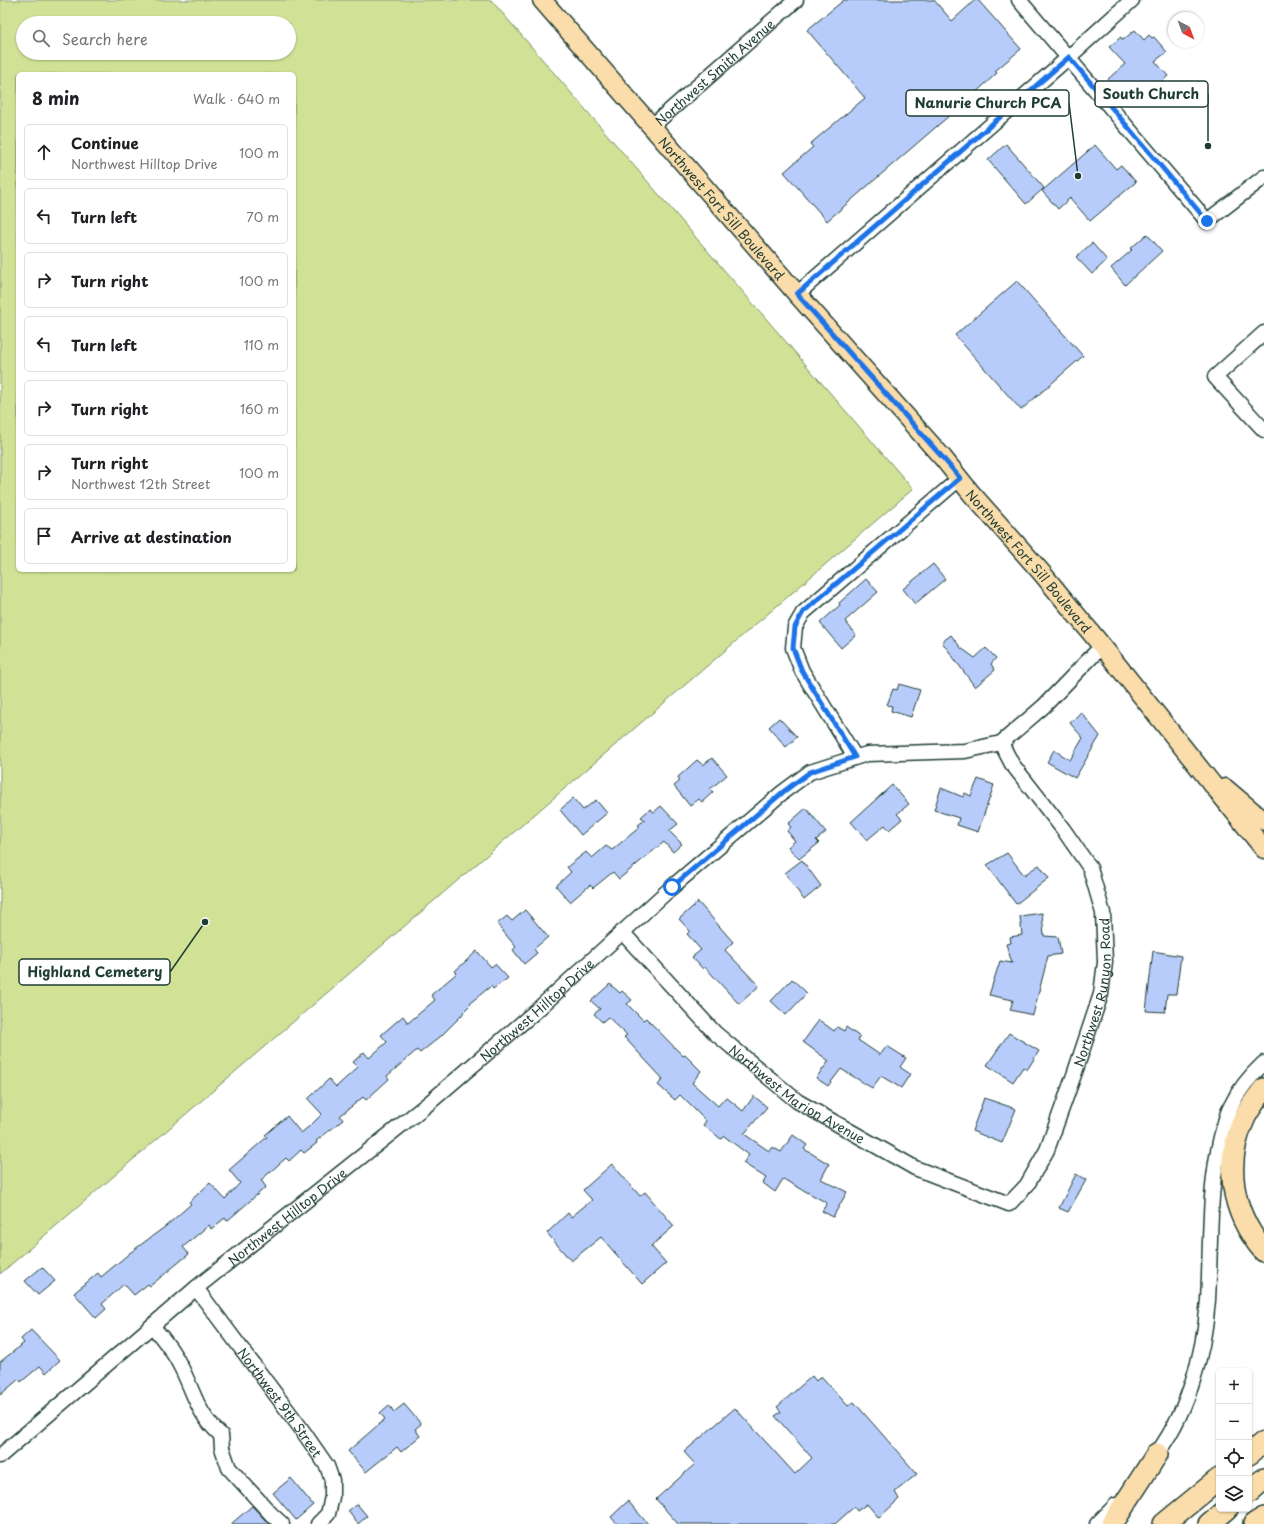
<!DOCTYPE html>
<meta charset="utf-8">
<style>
:root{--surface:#fff;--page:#f6f6f6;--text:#202124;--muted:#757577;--line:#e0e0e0}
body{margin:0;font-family:"Playpen Sans",sans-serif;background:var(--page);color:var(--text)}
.controls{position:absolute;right:12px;bottom:12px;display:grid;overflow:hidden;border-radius:6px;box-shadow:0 1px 3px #0004}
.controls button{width:36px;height:36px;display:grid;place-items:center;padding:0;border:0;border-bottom:1px solid var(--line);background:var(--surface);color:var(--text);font:20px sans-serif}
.compass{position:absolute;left:1168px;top:12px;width:36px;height:36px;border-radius:50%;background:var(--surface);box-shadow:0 1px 3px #0004;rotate:139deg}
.stop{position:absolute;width:12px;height:12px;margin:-9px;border:3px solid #1a73e8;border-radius:50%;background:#fff}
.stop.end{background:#1a73e8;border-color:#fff;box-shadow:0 1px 4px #0008}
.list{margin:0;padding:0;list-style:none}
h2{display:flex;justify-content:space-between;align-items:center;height:52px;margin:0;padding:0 16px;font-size:17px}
h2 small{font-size:13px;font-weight:400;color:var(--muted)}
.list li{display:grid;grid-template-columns:26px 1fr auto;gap:12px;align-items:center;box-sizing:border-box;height:56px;margin:0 8px 8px;padding:0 8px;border:1px solid var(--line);border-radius:6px}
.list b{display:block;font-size:15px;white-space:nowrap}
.list p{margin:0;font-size:13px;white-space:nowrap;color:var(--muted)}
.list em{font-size:13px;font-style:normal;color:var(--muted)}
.icon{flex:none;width:22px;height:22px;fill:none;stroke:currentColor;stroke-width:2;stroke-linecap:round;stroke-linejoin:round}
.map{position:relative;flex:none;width:1264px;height:1524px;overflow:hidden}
.search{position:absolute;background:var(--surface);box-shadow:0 1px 3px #0004;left:16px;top:16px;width:280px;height:44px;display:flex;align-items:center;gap:10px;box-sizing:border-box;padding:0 14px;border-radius:22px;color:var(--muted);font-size:15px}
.panel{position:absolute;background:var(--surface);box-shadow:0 1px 3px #0004;left:16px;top:72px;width:280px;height:500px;border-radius:6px}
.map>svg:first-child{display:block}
.green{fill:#d1e296;stroke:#789065;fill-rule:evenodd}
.building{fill:#b8ccfb;stroke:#1f3d34}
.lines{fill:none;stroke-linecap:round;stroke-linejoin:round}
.minor-casing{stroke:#1f3d34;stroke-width:17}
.major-casing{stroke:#1f3d34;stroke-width:21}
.highway-casing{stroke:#1f3d34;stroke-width:24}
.minor{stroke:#fff;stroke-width:14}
.major{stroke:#fbddab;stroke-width:18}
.highway{stroke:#fbddab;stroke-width:21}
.route{stroke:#1a73e8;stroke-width:5}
.labels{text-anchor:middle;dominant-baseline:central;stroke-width:3;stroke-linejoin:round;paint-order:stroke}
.street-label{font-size:13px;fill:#1f3d34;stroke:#fff}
.leader{fill:none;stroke:#1f3d34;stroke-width:1.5}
.callout-dot{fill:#1f3d34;stroke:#fff;stroke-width:1.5}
.callout{fill:#fff;stroke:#1f3d34;stroke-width:1.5}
.callout-label{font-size:14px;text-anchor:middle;font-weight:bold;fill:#1f3d34}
</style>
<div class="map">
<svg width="1264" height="1524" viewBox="0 0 1264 1524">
<rect width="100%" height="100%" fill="#fff"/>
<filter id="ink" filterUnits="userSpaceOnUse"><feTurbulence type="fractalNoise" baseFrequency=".025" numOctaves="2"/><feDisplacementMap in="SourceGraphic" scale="8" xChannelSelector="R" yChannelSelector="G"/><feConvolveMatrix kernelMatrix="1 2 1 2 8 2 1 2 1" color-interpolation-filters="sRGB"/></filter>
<g filter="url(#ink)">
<!-- green -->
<path class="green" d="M0 0H491L913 489 0 1274ZM23 23H289V53H23ZM18 74H294V570H18Z"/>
<!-- building -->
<g class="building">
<path d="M844 0H934L952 21 975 0H978L1021 49 995 71 997 73 972 96 827 221 784 172 813 147 810 144 865 98 807 30Z"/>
<path d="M1135 30 1144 40 1149 35 1152 38 1154 37 1167 52 1155 61 1168 76 1143 98 1132 86 1121 95 1108 79 1125 64 1109 47 1121 37 1123 40Z"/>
<path d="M1006 144 1044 188 1026 204 988 160Z"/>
<path d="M1095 145 1116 169 1121 165 1136 182 1090 221 1070 198 1058 209 1042 191Z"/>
<path d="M1147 234 1162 251 1125 285 1111 268 1132 250 1130 249Z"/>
<path d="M1092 243 1107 260 1092 274 1076 257Z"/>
<path d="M1017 281 1083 356 1021 410 955 335Z"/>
<path d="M933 564 945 579 915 604 903 589Z"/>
<path d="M866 579 878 592 845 621 856 635 841 648 820 623 840 605 839 603Z"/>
<path d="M951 635 961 648 975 658 986 648 996 658 991 664 995 670 975 687 942 642Z"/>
<path d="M899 684 920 690 911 717 891 711 892 706 887 705 893 689 897 690Z"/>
<path d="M1081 712 1100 736 1075 778 1047 762 1054 750 1070 760 1083 738 1070 723Z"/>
<path d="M779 718 797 737 786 747 769 727Z"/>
<path d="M712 758 727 775 710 789 713 792 702 802 699 799 690 806 674 786 680 781 678 777 697 760 703 765Z"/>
<path d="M978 779 994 785 978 832 957 825 959 818 934 810 941 788 963 797 965 793 971 796Z"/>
<path d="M892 785 909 804 897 814 902 819 889 830 885 825 867 840 851 822Z"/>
<path d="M573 798 583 810 596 800 607 813 581 835 560 810Z"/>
<path d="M661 806 678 824 669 831 682 844 673 852 664 842 619 879 613 872 593 888 590 885 570 902 556 886 571 872 567 867 586 852 592 858 606 846 612 850 640 827 638 825 645 820 641 817 650 809 654 812Z"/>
<path d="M806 808 826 832 816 840 819 843 799 859 788 847 795 841 787 831 791 827 788 824Z"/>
<path d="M1007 853 1024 875 1039 865 1049 878 1016 904 987 865Z"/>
<path d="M802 860 821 886 804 900 785 873Z"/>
<path d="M698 902 733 942 725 950 759 986 739 1004 705 967 703 969 692 957 701 950 687 934 690 931 679 919Z"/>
<path d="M525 910 548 937 534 949 537 953 524 964 513 950 516 947 497 924 507 916 512 921Z"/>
<path d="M1042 913 1044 936 1058 937 1061 954 1048 956 1033 1015 1010 1010 1013 1000 989 995 1000 961 1012 963 1006 944 1011 943 1010 937 1022 935 1020 916Z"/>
<path d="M477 951 491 967 495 964 508 978 493 989 491 986 470 1003 471 1004 464 1011 462 1015 441 1036 420 1053 417 1050 387 1076 389 1079 366 1100 363 1097 340 1116 343 1120 316 1141 317 1143 304 1153 301 1150 289 1161 286 1158 261 1180 266 1187 227 1221 225 1218 211 1229 209 1225 183 1247 189 1254 150 1286 148 1284 134 1295 124 1284 102 1304 106 1309 96 1318 74 1293 98 1273 101 1277 131 1252 166 1226 191 1204 189 1202 210 1183 225 1199 240 1183 229 1170 267 1137 265 1135 287 1116 301 1133 312 1124 322 1114 308 1099 329 1079 336 1087 358 1067 353 1062 364 1052 369 1058 387 1042 381 1035 403 1016 408 1023 435 1000 431 995 457 973 455 971Z"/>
<path d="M1153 951 1181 956 1176 994H1167L1165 1012 1146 1011Z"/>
<path d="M792 979 807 993 786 1015 771 1001Z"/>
<path d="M610 984 620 993 622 991 632 1000 627 1004 643 1020 646 1018 683 1056 685 1055 701 1071 692 1083 718 1106 726 1097 743 1111 754 1096 767 1107 744 1134 769 1151 772 1147 781 1152 793 1135 807 1145 804 1149 829 1164 821 1179 847 1192 833 1217 822 1211 827 1203 783 1179 775 1192 763 1183 766 1178 743 1163 749 1155 724 1136 721 1139 703 1125 706 1121 680 1095 675 1100 658 1085 663 1079 624 1037 627 1035 608 1017 602 1022 594 1014 600 1009 591 1001Z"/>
<path d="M819 1020 834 1031 837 1027 844 1031 846 1027 860 1037 858 1040 880 1055 887 1046 906 1058 900 1067 910 1074 901 1088 881 1076 872 1088 841 1069 828 1086 816 1078 829 1061 803 1042Z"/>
<path d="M1009 1033 1039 1051 1027 1070 1023 1067 1013 1082 987 1065Z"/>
<path d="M984 1098 1016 1109 1002 1143 972 1131Z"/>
<path d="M612 1164 640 1196 645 1192 674 1226 651 1246 666 1263 642 1284 601 1237 571 1261 547 1233 568 1213 571 1217 592 1200 583 1190Z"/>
<path d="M1076 1174 1086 1180 1068 1212 1059 1208Z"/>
<path d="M42 1267 55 1281 38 1295 25 1281Z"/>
<path d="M31 1330 60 1360 46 1373 40 1366 21 1382 19 1379 0 1395V1362L24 1343 21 1339Z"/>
<path d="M812 1376 816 1381 821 1376 848 1406 854 1402 917 1474 895 1492 899 1499 879 1518 867 1504 857 1511 854 1507 835 1524H678L656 1499 695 1464 684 1452 735 1408 795 1474 812 1458 775 1416 781 1412 777 1407Z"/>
<path d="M404 1404 421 1424 415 1429 420 1436 401 1452 397 1447 366 1472 348 1451 385 1419 380 1413 389 1405 394 1412Z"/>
<path d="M291 1478 313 1505 296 1520 273 1493Z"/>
<path d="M628 1501 648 1524H617L611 1517Z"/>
<path d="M357 1504 367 1516 358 1524 348 1511Z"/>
<path d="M252 1506 269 1524H231Z"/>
</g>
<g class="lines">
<defs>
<g id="minor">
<path d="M1019 0 1207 221 1264 177"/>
<path id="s1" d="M651 127 796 0"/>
<path d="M797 294 1069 57 1132 0"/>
<path d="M1264 333 1215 377 1264 430"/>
<path d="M855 757 802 671 793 648 795 627 803 613 959 479"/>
<path id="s2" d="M622 932 715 1033 797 1101 915 1168 1009 1204 1027 1185 1047 1150 1075 1072 1101 994 1105 962 1103 913 1090 868 1063 829 1012 764 1001 743"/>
<path id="s3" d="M196 1288 300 1427 327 1466 332 1480V1497L328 1514 318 1524"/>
<path d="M152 1326C164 1339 174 1352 182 1369 195 1395 198 1415 221 1435L222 1448 229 1468 271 1514 282 1524"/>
<path id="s4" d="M0 1456 196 1288 429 1103 537 1010 672 887 783 792 810 772 867 754 965 751 1001 743 1044 706 1102 646"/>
<path d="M1152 1460C1187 1416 1204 1356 1208 1300 1211 1246 1208 1190 1221 1137 1224 1127 1226 1115 1231 1106 1239 1089 1251 1075 1264 1063"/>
<path d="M1097 1524 1116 1505"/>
</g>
<g id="major">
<path id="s5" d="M542 0 797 294 943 458 971 493 1041 572 1102 646 1264 849"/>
<path d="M1225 788 1264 821"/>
</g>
<g id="highway">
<path d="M1264 1089C1257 1098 1250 1107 1245 1117 1223 1163 1231 1212 1264 1251"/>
<path d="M1249 1454 1264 1442"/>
<path d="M1249 1492 1264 1479"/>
<path d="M1112 1524 1157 1454"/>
<path d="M1164 1524 1219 1479"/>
<path d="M1209 1524 1227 1509"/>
<path d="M1254 1524 1264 1518"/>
</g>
</defs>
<!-- minor casing -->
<use href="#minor" class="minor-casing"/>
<!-- major casing -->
<use href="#major" class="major-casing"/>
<!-- highway casing -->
<use href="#highway" class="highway-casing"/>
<!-- minor -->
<use href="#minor" class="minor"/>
<!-- major -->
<use href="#major" class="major"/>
<!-- highway -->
<use href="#highway" class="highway"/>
</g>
</g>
<g class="lines" filter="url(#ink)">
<!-- route -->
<path class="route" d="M672 887 783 792 810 772 855 757 802 671 793 648 795 627 803 612 960 478 943 458 797 294 1069 57 1207 221"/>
</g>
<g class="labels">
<!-- street labels -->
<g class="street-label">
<text stroke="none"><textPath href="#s1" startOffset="84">Northwest Smith Avenue</textPath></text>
<text stroke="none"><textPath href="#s5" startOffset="275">Northwest Fort Sill Boulevard</textPath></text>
<text stroke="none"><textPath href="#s5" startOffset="743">Northwest Fort Sill Boulevard</textPath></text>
<text stroke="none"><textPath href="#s2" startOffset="712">Northwest Runyon Road</textPath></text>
<text stroke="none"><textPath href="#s4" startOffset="698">Northwest Hilltop Drive</textPath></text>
<text stroke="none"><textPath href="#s2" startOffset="240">Northwest Marion Avenue</textPath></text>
<text stroke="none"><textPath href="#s4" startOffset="374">Northwest Hilltop Drive</textPath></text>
<text stroke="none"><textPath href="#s3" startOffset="142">Northwest 9th Street</textPath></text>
</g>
</g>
<!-- callouts -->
<path class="leader" d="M1208 146L1208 94M1078 176L1069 103M205 922L170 972"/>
<g class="callout-dot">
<circle cx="1208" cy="146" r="4"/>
<circle cx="1078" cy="176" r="4"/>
<circle cx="205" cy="922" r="4"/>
</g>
<g class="callout">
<rect x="1095" y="81" width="113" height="26" rx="4"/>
<rect x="906" y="90" width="163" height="26" rx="4"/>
<rect x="19" y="959" width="151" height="26" rx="4"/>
</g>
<g class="callout-label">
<text x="1151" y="99">South Church</text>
<text x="988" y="108">Nanurie Church PCA</text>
<text x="95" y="977">Highland Cemetery</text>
</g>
</svg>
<div class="controls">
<button>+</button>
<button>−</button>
<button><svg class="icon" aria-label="locate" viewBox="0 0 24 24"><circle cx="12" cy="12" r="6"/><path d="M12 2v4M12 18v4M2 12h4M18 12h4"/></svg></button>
<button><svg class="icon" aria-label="layers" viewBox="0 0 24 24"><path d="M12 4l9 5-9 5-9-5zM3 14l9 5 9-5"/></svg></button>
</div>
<svg class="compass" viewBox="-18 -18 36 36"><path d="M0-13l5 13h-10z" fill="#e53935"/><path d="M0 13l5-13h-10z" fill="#757577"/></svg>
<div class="stop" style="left:672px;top:887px"></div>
<div class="stop end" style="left:1207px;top:221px"></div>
<div class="search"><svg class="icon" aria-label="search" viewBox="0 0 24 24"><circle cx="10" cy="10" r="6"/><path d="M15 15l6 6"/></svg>Search here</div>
<section class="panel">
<h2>8 min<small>Walk · 640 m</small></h2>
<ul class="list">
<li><svg class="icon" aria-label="ahead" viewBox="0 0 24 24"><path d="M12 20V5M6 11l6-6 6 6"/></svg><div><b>Continue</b><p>Northwest Hilltop Drive</p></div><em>100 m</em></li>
<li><svg class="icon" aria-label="left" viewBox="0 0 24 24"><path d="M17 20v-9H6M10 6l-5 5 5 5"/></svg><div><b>Turn left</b></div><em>70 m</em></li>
<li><svg class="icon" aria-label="right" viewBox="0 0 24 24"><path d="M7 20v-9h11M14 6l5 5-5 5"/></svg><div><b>Turn right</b></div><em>100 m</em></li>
<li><svg class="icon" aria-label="left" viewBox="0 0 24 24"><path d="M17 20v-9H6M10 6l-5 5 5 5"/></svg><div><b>Turn left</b></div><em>110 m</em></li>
<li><svg class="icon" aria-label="right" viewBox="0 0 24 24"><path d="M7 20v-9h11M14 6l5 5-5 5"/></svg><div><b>Turn right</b></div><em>160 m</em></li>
<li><svg class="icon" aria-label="right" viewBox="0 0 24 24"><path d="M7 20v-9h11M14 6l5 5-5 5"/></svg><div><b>Turn right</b><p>Northwest 12th Street</p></div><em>100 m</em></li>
<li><svg class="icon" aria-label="arrive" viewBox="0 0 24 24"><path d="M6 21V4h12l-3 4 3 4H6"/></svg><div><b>Arrive at destination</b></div></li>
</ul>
</section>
</div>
